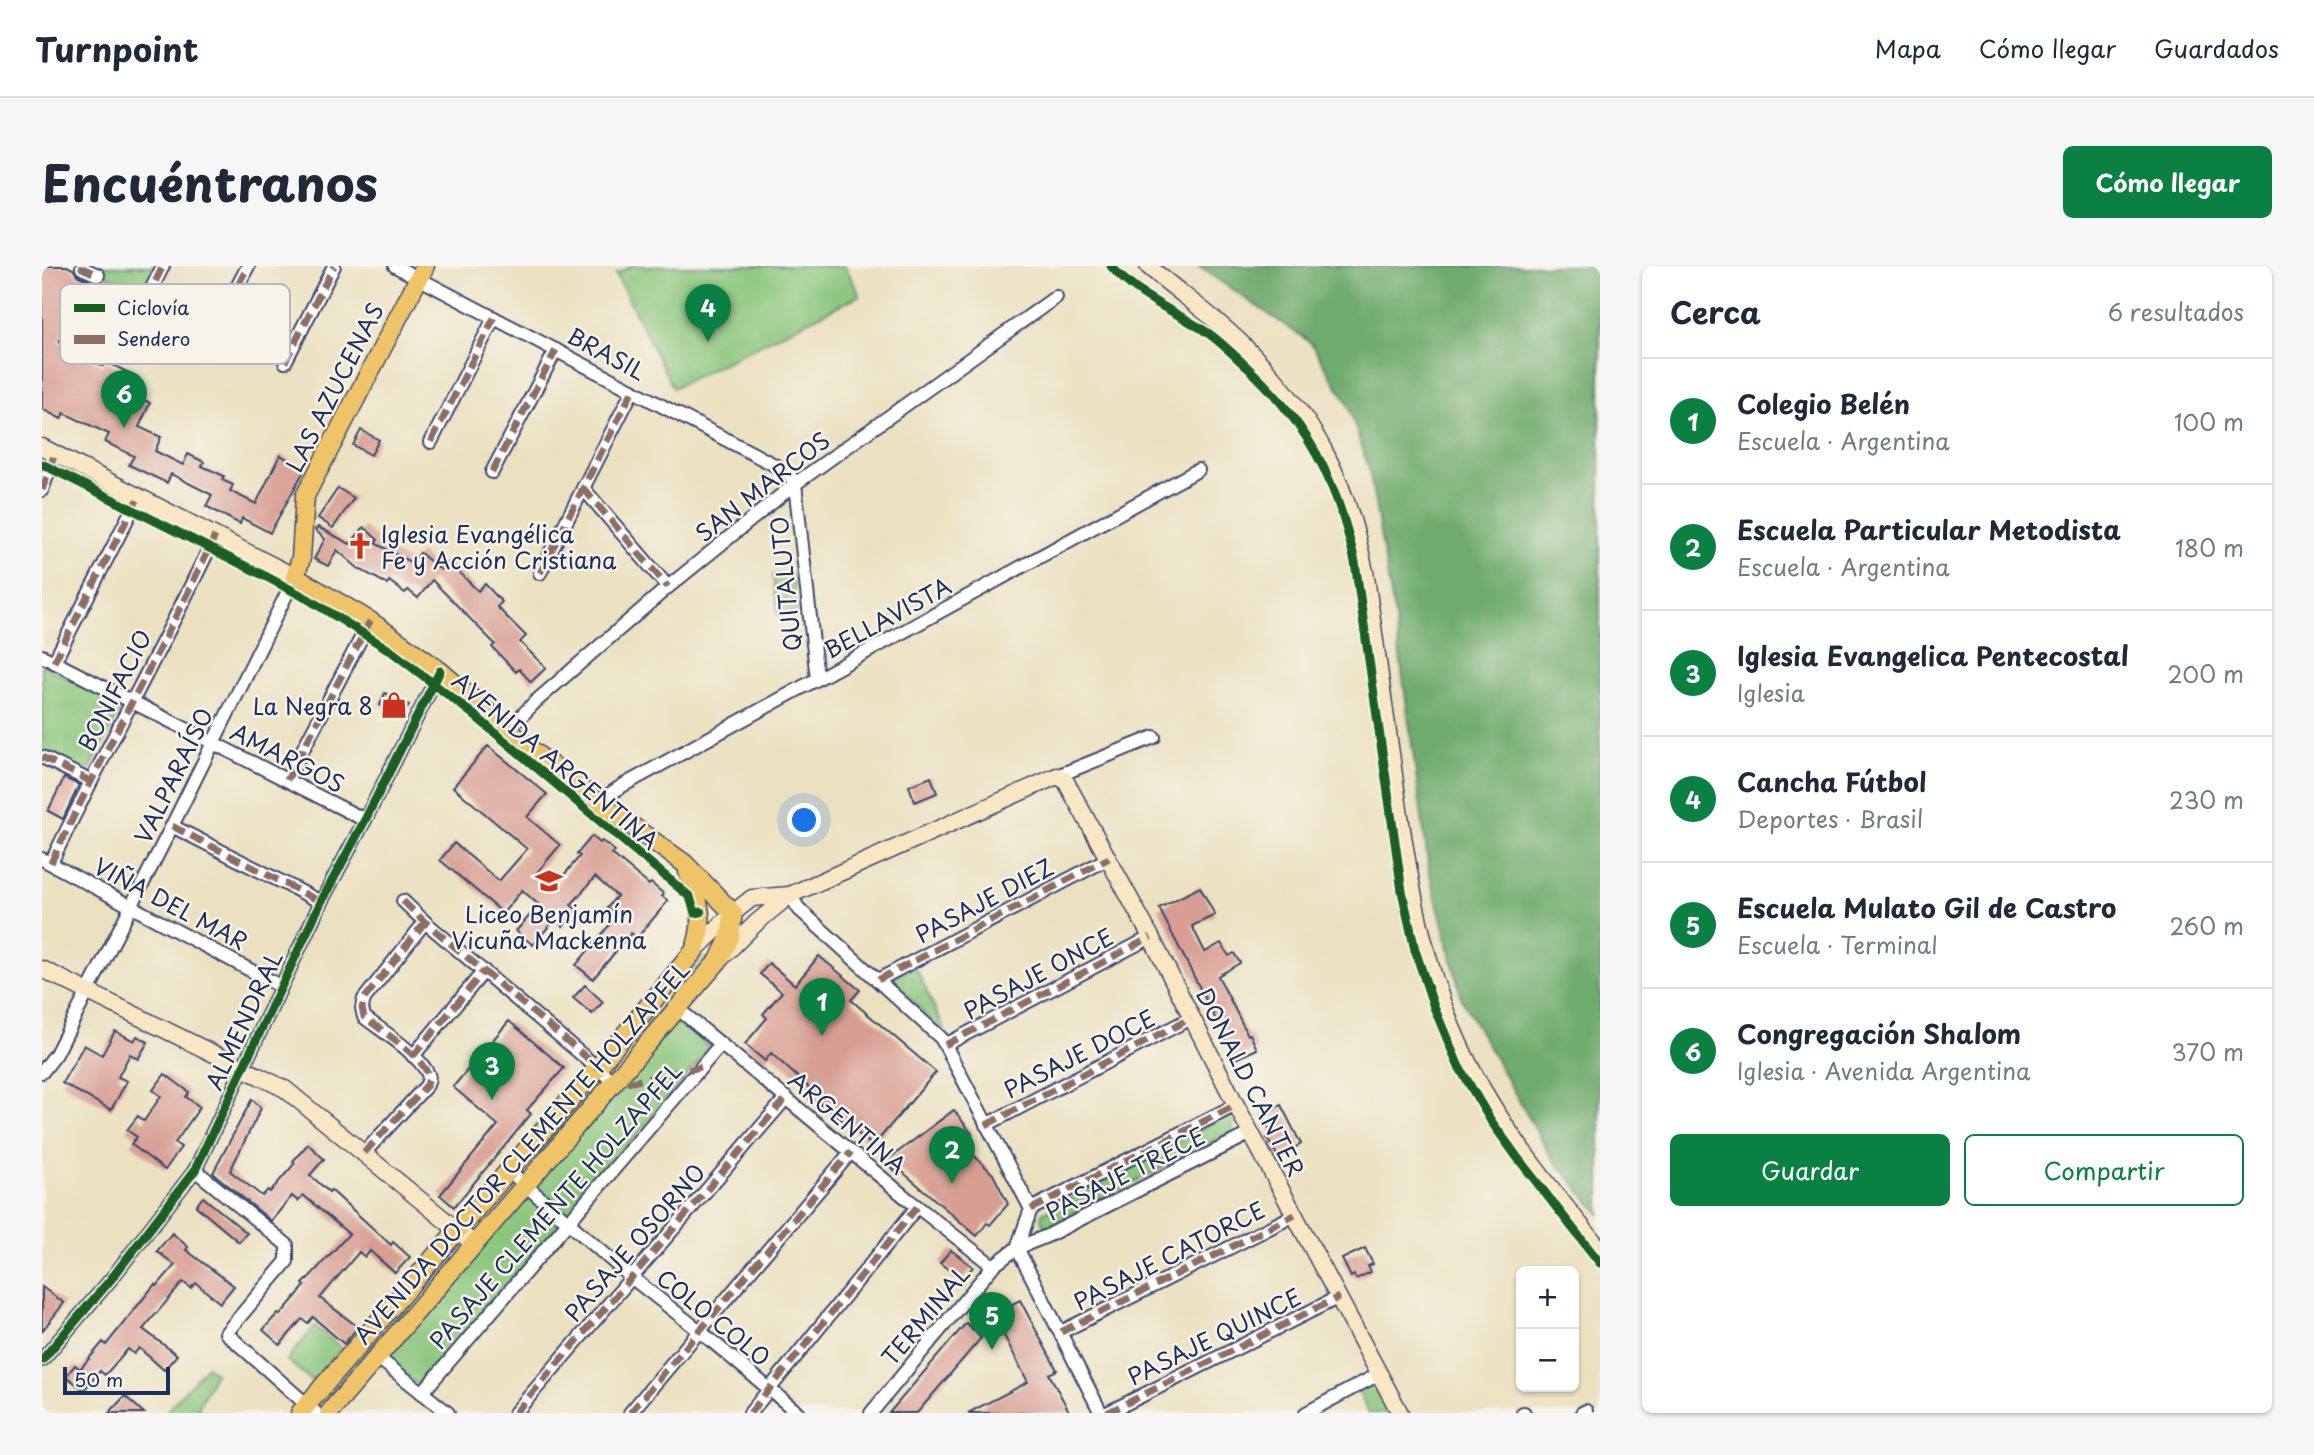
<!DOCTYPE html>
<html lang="es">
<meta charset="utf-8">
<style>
:root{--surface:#fff;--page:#f6f6f7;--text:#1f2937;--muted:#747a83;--line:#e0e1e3;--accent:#0b8043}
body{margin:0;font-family:"Playpen Sans",sans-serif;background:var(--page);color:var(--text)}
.controls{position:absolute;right:21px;bottom:21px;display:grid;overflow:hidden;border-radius:10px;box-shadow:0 2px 5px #0004}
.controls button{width:63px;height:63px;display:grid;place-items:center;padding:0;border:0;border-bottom:2px solid var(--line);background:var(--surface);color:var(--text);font:35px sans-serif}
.scale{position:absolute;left:21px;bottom:18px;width:107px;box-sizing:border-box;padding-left:7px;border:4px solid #1b2f5e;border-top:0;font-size:19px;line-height:24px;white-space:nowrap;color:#1b2f5e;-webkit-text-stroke:5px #f7f3e8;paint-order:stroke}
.you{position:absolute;left:763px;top:555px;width:24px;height:24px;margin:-18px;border:5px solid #fff;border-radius:50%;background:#1a73e8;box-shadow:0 0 0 10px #1a73e833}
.badge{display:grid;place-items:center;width:46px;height:46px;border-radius:50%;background:var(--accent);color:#fff;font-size:23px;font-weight:700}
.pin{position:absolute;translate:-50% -58px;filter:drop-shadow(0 2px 4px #0008)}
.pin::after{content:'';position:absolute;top:37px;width:24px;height:21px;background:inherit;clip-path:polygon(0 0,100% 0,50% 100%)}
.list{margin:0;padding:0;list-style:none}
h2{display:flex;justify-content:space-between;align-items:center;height:91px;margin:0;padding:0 28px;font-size:30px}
h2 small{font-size:23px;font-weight:400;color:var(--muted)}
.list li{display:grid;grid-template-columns:46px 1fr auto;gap:21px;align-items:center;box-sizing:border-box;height:126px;padding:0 28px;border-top:2px solid var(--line)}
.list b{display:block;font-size:26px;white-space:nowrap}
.list p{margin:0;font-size:23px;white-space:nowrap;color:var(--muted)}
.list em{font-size:23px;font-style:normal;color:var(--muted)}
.actions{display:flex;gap:14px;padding:21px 28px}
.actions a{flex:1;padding:16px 0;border:2px solid var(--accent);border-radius:10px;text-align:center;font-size:24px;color:var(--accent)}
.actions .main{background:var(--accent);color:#fff}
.map{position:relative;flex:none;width:1558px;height:1147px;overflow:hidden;border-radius:10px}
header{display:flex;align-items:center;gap:42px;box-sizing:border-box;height:98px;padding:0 35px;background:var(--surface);border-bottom:2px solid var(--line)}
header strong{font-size:33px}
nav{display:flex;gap:38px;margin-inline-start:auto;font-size:24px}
.intro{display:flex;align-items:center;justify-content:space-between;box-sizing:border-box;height:168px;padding:0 42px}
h1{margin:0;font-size:49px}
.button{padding:18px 32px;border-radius:10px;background:var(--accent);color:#fff;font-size:24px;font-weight:700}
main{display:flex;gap:42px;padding:0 42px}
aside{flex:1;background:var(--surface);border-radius:10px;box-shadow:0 2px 5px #0004}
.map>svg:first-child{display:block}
.green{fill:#89c67c;stroke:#527a6d;stroke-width:2}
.forest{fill:#6eab6c;stroke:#446d65;stroke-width:2}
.building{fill:#d89e92}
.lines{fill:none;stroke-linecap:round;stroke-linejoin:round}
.street-casing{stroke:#3a4a6d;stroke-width:16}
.secondary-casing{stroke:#3a4a6d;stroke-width:19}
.primary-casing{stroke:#3a4a6d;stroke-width:21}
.street{stroke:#fff;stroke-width:12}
.secondary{stroke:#f9e7c3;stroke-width:16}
.primary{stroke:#efc469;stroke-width:18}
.quiet{stroke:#8d6e63;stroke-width:7;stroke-dasharray:14 7;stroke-linecap:butt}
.cycleway-casing{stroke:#f7f3e8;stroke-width:13}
.cycleway{stroke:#1b5e20;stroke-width:9}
.labels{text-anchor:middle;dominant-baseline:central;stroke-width:5;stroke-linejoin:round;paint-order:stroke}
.street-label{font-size:23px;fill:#1b2f5e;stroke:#f7f3e8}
.poi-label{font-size:23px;fill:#1b2f5e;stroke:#f7f3e8;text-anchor:start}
.key{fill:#f7f3e8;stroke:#b5b8bf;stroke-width:2}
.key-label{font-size:19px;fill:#1b2f5e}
</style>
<header>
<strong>Turnpoint</strong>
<nav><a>Mapa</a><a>Cómo llegar</a><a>Guardados</a></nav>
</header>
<div class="intro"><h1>Encuéntranos</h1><a class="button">Cómo llegar</a></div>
<main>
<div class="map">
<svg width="1558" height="1147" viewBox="0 0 1558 1147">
<rect width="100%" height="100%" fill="#f7f3e8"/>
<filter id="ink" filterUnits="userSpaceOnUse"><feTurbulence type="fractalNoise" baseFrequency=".0143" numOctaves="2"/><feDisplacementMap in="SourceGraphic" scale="14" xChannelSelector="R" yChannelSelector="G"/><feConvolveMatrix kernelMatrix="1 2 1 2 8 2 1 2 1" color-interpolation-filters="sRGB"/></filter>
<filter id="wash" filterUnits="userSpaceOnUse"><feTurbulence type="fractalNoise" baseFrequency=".00686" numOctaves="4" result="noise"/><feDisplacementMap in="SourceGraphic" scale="28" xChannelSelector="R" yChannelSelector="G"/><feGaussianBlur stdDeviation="1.57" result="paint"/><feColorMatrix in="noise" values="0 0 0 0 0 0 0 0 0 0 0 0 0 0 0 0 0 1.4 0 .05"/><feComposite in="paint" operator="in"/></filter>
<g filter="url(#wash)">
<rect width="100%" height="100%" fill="#ebe1c0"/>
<!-- green -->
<g class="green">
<path d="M47 0H116L102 29Z"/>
<path d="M590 0H803L818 29 631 122 574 8Z"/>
<path d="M750 307 755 346 736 349 731 309Z"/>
<path d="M0 399 80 440 49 502 36 503 0 485Z"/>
<path d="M661 691 663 692 662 696 572 801 570 796Z"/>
<path d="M873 700 903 765 899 767 850 712Z"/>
<path d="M641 757 668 782 525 951 490 921 632 759Z"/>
<path d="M554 817 556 818 554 822 482 905 480 903Z"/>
<path d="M1184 850 1190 855 1191 866 1007 960H1002L999 954 1000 947Z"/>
<path d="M465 921 467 923 466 927 439 955 437 953Z"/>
<path d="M489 934 517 958 379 1122 349 1096 347 1090 476 936Z"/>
<path d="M408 988 410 991 283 1139 280 1137Z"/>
<path d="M273 1060 300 1082 270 1115 245 1094Z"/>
<path d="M165 1100 173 1107 156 1142 161 1147H123Z"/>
<path d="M1335 1120 1349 1147H1327L1316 1125 1323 1121Z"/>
</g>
<!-- forest -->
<path class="forest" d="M1156 0H1558V948L1508 889 1420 734 1387 604 1353 353 1327 203 1305 136 1269 77Z"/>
<g id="blocks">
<!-- building -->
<g class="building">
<path d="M0 0H25L31 3 36 10 46 14 17 76 61 100 63 95 87 107 79 122 108 137 97 161 119 171 113 185 141 199 146 188 162 196 160 200 182 210 180 214 191 219 188 225 214 238 238 189 263 203 228 267 200 252 198 258 164 240 170 229 129 208 125 217 87 199 92 190 63 176 67 168 22 147 19 153 0 143Z"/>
<path d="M319 164 337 174 329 189 311 179Z"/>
<path d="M296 222 312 232 291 262 276 252Z"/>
<path d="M276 261 308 278 322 261 336 274 333 277 370 297 378 287 399 304 407 296 436 325 443 318 460 336 455 341 484 370 478 376 504 402 489 416 477 403 474 406 450 381 453 378 390 314 376 332 366 324 363 327 347 315 345 318 317 303 295 284 286 300 272 293 283 273 273 264Z"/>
<path d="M343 427 367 439 361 450 338 439Z"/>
<path d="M446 480 505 528 485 551 518 579 493 609 510 623 538 590 535 588 550 570 558 577 560 575 573 585 570 588 607 619 609 617 622 628 620 630 626 635 595 672 589 667 551 713 534 699 575 650 565 642 575 630 553 611 529 639 535 644 521 660 513 653 491 679 474 665 497 639 480 624 461 647 398 594 412 577 457 615 485 583 411 521Z"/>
<path d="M889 511 895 527 873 536 867 520Z"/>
<path d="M22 512 37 519 21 553 6 545Z"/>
<path d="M1158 621 1173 649 1150 660 1163 686 1179 677 1187 690 1192 687 1198 697 1176 710 1206 769 1208 768 1215 783 1194 793 1117 642Z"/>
<path d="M777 690 818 724 809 734 894 806 831 880 780 837 777 840 766 831 771 825 729 787 723 795 703 778 725 752 721 748 740 726 718 708 727 697 753 719Z"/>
<path d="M543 719 561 736 550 748 531 732Z"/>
<path d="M467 755 522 802 485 844 489 848 412 941 398 929 456 859 411 821Z"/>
<path d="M73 765 92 775 95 770 106 776 96 793 88 788 76 811 85 815 69 844 20 817 42 779 60 789Z"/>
<path d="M123 808 147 826 144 831 158 841 133 877 139 881 123 904 89 878 95 871 85 864 96 850 102 855 119 830 111 824Z"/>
<path d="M210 833 219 842 188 905 220 930 226 924 228 926 253 897 251 895 266 878 282 893 268 909 287 926 289 924 349 979 351 976 368 991 353 1007 328 985 323 991 317 986 278 1032 316 1061 302 1078 271 1051 266 1057 260 1053 238 1079 221 1064 236 1047 238 1049 263 1020 261 1018 307 968 261 929 256 935 250 930 229 955 171 907Z"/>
<path d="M1239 839 1259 878 1236 891 1225 872 1231 869 1220 849Z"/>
<path d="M912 844 930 868 921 879 951 908 966 938 948 959 945 957 935 970 856 902 853 905 844 895Z"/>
<path d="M161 931 205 967 197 976 154 940Z"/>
<path d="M130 967 146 981 144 984 192 1020 178 1037 154 1017 149 1022 141 1016 101 1063 135 1089 122 1104 97 1082 92 1088 86 1083 63 1109 58 1105 42 1124 24 1110 33 1099 38 1103 61 1076 64 1079 113 1018 115 1020 133 999 115 985Z"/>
<path d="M1323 982 1331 998 1326 1000 1329 1006 1314 1013 1312 1009 1309 1011 1300 993Z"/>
<path d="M909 984 931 1001 920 1014 898 997Z"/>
<path d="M0 1021 22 1037 0 1065Z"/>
<path d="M978 1034 1015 1104 1007 1108 1028 1147H926L986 1116 951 1048Z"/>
<path d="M924 1057 939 1072 875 1147H847Z"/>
<path d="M83 1130 102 1147H67Z"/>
</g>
</g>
</g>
<g filter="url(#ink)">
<use href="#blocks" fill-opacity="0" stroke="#3a4a6d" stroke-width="2"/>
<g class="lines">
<defs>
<g id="street">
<path d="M41 0 40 2 56 9"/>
<path d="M353 0 746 206 753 218 775 413"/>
<path d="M104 34 121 0"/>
<path d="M177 56 206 0"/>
<path d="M243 96 292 0"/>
<path d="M389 176 452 52"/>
<path d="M450 206 514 84"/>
<path d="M541 222 626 321"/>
<path d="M0 224 13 187"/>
<path d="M498 307 591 124"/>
<path d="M0 390 323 554"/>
<path d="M12 396 97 230"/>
<path d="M467 463 493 436 626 321 753 218 1014 31"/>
<path d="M0 491 48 515"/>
<path d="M1015 510 1112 471"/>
<path d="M245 514 328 355"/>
<path d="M556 536 580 520 1156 204"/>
<path d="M130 560 279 636"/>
<path d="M0 593 238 720"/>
<path d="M9 597C61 487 121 381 173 270"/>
<path d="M748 629 757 643 899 772 903 779 989 943 975 982 1059 1147"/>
<path d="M361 635 383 656 572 816"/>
<path d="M836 714 1067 592"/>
<path d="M635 742 868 935 951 1000"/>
<path d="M903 779 1109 671"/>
<path d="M371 790 442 705"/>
<path d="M0 806 14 788 130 560 253 311"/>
<path d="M944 859 1149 752"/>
<path d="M322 887 385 819C386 814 388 813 386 808 376 787 340 765 322 751L320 742 322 733 383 656"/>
<path d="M153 904 245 979V995L184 1067 274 1147"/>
<path d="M466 904 589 1011 659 1066 756 1147"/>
<path d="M989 943 1194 839"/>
<path d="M1019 1066 1253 949"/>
<path d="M335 1091 406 1147"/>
<path d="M0 1094 70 1012 153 904 279 636 323 554 398 405"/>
<path d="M380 1127 679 778"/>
<path d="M473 1147 744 832"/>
<path d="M588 1147 809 886"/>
<path d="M708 1147 875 941"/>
<path d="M829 1147 951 1000 975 982 1005 970 1209 867"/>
<path d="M1065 1147 1297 1031"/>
<path d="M1264 1147 1337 1108"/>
<path d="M1481 1147H1482"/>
<path d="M1540 1147 1544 1145"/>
</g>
<g id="secondary">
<path d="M1106 0C1137 27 1172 50 1201 79 1272 150 1305 212 1324 311 1334 379 1343 448 1353 516 1367 615 1382 712 1429 802 1463 868 1511 925 1558 983"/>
<path d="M0 181 253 311"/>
<path d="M652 685 691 647 710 632 748 629 1015 510 1023 514 1109 671 1194 839 1358 1147"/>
<path d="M680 691 715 656 748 629"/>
<path d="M0 703 243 823 432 978"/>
</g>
<g id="primary">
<path d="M258 1147 556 801 652 685C664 656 657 634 646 606"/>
<path d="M287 1147 677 694 688 671 691 647 642 597 556 536 488 483 398 405 328 355 253 311 259 292 263 230 383 0"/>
</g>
</defs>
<!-- street casing -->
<use href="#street" class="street-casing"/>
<!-- secondary casing -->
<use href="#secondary" class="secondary-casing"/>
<!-- primary casing -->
<use href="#primary" class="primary-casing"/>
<!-- street -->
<use href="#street" class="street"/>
<!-- secondary -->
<use href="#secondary" class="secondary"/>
<!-- primary -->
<use href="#primary" class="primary"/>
<!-- quiet -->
<g class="quiet">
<path d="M41 0 40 2 56 9"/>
<path d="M104 34 121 0"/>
<path d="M177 56 206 0"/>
<path d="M243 96 292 0"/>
<path d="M389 176 452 52"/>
<path d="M450 206 514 84"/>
<path d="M541 222 626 321"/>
<path d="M0 224 13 187"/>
<path d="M498 307 591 124"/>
<path d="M12 396 97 230"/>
<path d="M0 491 48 515"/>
<path d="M245 514 328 355"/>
<path d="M130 560 279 636"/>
<path d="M9 597C61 487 121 381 173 270"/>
<path d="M361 635 383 656 556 801"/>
<path d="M836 714 1067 592"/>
<path d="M903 779 1109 671"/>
<path d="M371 790 442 705"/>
<path d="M585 817 659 801"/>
<path d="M944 859 1149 752"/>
<path d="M322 887 385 819C386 814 388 813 386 808 376 787 340 765 322 751L320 742 322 733 383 656"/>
<path d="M989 943 1194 839"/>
<path d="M1019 1066 1253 949"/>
<path d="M473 1147 744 832"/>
<path d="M588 1147 809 886"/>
<path d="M708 1147 875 941"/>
<path d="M1065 1147 1297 1031"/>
</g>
<defs>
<g id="cycleway">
<path d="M1069 0C1095 31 1133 45 1166 67 1180 77 1193 90 1206 102 1267 159 1295 215 1313 296L1360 625 1373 684 1392 741 1416 799 1449 855 1475 891 1558 997"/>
<path d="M0 198 223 310 266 333 349 385 432 449 635 620 648 631 653 647 659 646"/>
<path d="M0 1094 70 1012 153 904 279 636 323 554 398 405"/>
</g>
</defs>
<!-- cycleway casing -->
<use href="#cycleway" class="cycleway-casing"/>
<!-- cycleway -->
<use href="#cycleway" class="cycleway"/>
</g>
</g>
<!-- icons -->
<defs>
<symbol id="church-bare" viewBox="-9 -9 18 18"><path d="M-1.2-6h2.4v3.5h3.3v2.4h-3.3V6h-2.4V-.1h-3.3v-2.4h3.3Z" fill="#c8321e" stroke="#f7f3e8" stroke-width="2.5" paint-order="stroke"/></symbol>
<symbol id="shop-bare" viewBox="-9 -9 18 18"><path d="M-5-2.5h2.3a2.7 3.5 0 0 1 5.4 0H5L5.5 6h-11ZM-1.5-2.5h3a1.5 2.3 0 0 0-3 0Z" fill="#c8321e" stroke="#f7f3e8" stroke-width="2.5" paint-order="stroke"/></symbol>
<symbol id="school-bare" viewBox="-9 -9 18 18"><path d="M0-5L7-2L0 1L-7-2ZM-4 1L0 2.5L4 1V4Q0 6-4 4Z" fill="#c8321e" stroke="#f7f3e8" stroke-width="2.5" paint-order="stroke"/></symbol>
</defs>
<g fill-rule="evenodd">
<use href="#church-bare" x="299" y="261" width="38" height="38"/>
<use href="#shop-bare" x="333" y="420" width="38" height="38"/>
<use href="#school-bare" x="488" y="596" width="38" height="38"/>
</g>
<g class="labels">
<!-- street labels -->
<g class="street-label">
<text transform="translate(565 87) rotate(28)">BRASIL</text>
<text transform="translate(292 121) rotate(-63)">LAS AZUCENAS</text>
<text transform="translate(720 220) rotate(-38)">SAN MARCOS</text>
<text transform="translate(743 318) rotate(-96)">QUITALUTO</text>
<text transform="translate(845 351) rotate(-29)">BELLAVISTA</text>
<text transform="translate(72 424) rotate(-63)">BONIFACIO</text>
<text transform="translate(246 491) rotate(27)">AMARGOS</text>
<text transform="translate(514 494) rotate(40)">AVENIDA ARGENTINA</text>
<text transform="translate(131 509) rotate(-64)">VALPARAÍSO</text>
<text transform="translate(942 634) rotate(-28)">PASAJE DIEZ</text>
<text transform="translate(129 637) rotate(28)">VIÑA DEL MAR</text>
<text transform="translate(996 707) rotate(-28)">PASAJE ONCE</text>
<text transform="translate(201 754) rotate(-65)">ALMENDRAL</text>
<text transform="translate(1037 787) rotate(-27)">PASAJE DOCE</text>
<text transform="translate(1209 816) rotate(63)">DONALD CANTER</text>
<text transform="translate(806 856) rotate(40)">ARGENTINA</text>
<text transform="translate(479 886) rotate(-49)">AVENIDA DOCTOR CLEMENTE HOLZAPFEL</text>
<text transform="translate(1083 907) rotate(-27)">PASAJE TRECE</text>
<text transform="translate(513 939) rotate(-49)">PASAJE CLEMENTE HOLZAPFEL</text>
<text transform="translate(592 976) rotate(-49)">PASAJE OSORNO</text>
<text transform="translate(1127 989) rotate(-27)">PASAJE CATORCE</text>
<text transform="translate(883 1049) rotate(-50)">TERMINAL</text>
<text transform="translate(672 1051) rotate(39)">COLO COLO</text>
<text transform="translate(1172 1070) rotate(-26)">PASAJE QUINCE</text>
</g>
<!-- poi labels -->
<g class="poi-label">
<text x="339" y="267">Iglesia Evangélica<tspan x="339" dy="26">Fe y Acción Cristiana</tspan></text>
<text x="331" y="439" text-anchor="end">La Negra 8</text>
<text x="507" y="647" text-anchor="middle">Liceo Benjamín<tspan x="507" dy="26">Vicuña Mackenna</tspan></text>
</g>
</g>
<!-- legend -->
<rect x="18" y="18" width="230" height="80" rx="10" class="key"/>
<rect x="32" y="38" width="31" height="8" fill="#1b5e20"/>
<rect x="32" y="69" width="31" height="9" fill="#8d6e63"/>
<g class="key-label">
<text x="75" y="49">Ciclovía</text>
<text x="75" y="80">Sendero</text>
</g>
</svg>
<div class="controls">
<button>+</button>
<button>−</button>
</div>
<div class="scale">50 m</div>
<div class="you"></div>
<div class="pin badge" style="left:780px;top:770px">1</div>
<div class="pin badge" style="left:910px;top:918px">2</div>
<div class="pin badge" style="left:450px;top:834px">3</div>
<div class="pin badge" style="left:666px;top:76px">4</div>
<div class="pin badge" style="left:950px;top:1084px">5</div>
<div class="pin badge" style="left:82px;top:162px">6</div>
</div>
<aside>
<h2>Cerca<small>6 resultados</small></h2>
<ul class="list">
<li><span class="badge">1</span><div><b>Colegio Belén</b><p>Escuela · Argentina</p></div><em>100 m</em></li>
<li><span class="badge">2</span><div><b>Escuela Particular Metodista</b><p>Escuela · Argentina</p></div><em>180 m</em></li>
<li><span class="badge">3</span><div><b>Iglesia Evangelica Pentecostal</b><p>Iglesia</p></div><em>200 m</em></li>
<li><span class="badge">4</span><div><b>Cancha Fútbol</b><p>Deportes · Brasil</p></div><em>230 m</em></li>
<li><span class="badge">5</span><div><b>Escuela Mulato Gil de Castro</b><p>Escuela · Terminal</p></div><em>260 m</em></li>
<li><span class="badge">6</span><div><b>Congregación Shalom</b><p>Iglesia · Avenida Argentina</p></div><em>370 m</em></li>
</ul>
<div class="actions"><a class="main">Guardar</a><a>Compartir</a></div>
</aside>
</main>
